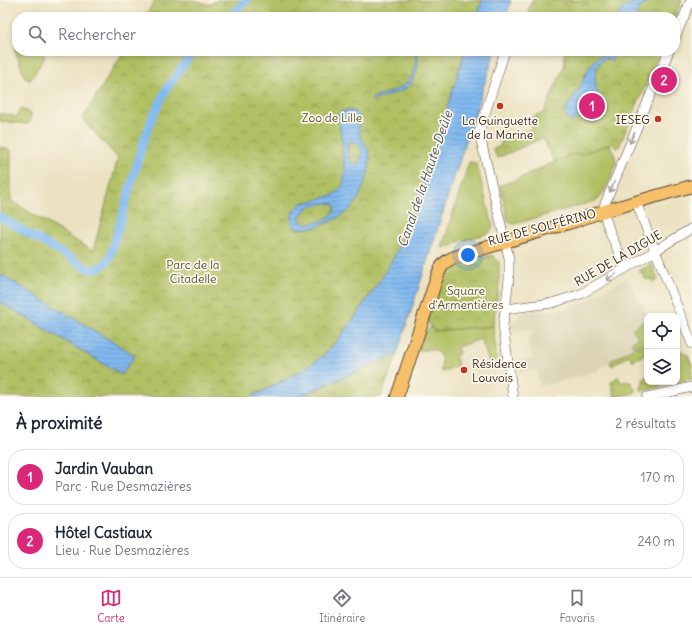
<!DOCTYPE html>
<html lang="fr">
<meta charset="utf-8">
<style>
:root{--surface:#fff;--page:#f6f6f7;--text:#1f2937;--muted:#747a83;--line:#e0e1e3;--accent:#db2777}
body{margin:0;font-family:Delius,sans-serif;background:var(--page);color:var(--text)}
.controls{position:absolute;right:12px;bottom:12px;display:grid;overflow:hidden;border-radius:8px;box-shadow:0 2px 6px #0003}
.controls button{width:36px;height:36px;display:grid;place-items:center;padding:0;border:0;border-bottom:1px solid var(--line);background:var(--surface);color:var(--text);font:20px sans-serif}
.you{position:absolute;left:468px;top:255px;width:14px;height:14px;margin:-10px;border:3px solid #fff;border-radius:50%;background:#1a73e8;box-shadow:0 0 0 6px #1a73e833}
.badge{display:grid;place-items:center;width:26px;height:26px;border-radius:50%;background:var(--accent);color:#fff;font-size:13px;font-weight:700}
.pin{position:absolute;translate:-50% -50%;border:2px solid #fff;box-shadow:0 1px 4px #0006}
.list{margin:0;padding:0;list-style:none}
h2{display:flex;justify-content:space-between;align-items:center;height:52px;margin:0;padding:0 16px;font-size:17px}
h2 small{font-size:13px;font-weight:400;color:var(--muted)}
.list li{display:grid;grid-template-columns:26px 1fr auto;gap:12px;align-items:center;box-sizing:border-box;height:56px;margin:0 8px 8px;padding:0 8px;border:1px solid var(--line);border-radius:16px}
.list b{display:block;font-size:15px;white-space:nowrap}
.list p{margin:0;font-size:13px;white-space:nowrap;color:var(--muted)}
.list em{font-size:13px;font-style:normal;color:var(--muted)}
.icon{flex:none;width:22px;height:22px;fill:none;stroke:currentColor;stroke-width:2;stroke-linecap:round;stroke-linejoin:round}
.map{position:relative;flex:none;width:692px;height:397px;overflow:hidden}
.search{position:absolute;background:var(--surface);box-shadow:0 2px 6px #0003;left:12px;right:12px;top:12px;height:44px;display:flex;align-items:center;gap:10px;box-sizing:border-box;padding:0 14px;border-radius:16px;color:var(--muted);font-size:15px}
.sheet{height:180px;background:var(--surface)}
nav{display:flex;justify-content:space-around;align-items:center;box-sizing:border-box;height:56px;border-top:1px solid var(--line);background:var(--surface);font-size:11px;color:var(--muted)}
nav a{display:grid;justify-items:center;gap:2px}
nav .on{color:var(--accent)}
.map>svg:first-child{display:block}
.built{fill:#dcd4b4}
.green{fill:#b0c063;stroke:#767540}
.park{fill:url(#park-crowns);stroke:#767540}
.water{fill:url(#water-rules);stroke:#5e7288;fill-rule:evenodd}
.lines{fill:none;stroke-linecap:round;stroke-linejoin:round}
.canal{stroke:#81baf1;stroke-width:8}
.minor-casing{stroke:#564636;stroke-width:10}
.major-casing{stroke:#564636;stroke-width:14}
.minor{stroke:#fff;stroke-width:9}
.major{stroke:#f6c06b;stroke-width:12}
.oneway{stroke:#a79f9a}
.poi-dot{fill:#c8321e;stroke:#fbf7ec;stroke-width:1.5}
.labels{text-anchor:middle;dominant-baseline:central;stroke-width:3.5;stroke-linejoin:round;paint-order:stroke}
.park-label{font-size:12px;fill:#5e5733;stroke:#fbf7ec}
.poi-label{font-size:12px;fill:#3b2a1e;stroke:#fbf7ec;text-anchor:end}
.street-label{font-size:12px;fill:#3b2a1e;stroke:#fbf7ec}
.water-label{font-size:13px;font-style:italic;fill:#50555d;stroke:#fbf7ec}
</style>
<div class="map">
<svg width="692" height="397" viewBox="0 0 692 397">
<defs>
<pattern id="park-crowns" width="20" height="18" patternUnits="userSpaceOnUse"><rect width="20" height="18" fill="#b0c063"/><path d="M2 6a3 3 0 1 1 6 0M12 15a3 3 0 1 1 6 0" fill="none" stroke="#909c51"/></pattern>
<pattern id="water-rules" width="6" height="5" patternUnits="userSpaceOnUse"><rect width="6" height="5" fill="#81baf1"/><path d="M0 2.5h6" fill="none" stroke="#6b97c3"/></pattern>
</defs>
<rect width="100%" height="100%" fill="#fbf7ec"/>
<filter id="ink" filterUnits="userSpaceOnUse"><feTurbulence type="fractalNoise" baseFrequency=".025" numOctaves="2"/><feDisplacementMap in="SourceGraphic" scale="8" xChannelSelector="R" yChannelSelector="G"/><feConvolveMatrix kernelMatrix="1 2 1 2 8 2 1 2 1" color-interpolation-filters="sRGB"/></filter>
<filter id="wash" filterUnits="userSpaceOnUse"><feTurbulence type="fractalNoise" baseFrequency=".012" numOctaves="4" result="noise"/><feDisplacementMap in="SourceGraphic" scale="16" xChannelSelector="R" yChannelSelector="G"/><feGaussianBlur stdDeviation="0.9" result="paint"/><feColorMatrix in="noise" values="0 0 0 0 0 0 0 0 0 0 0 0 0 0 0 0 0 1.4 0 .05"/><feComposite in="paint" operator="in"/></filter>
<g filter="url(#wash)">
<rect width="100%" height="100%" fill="#ece2c1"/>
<!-- built -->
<path class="built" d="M627 278 649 316H647V320L633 328 638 337 631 343 634 347 599 369V371L595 373 594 372 540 387 536 369 519 373 517 361 532 359 528 339 535 331 532 329 513 332 511 324 520 313 563 309 578 304 589 300Z"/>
<!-- green -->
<g class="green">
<path d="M17 45V51H42L45 57 30 80H28L25 77 15 50Z"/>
<path d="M20 109 27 111 31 114 30 122 27 124 0 121V113L17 117Z"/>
<path d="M610 144C612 150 616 157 616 162 615 170 604 194 598 200L515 224 510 223 508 221 500 185C523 180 543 164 567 158L566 155 584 153Z"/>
<path d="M469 162 476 163 493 227 489 233 457 242 454 245 442 248Z"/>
<path d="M651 264 658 280 653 282 651 278 646 280 642 273H641L639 271Z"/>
<path d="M647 320V345H633L631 343 638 337 633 328Z"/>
<path d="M493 326 497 359 496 361 489 362 481 339 457 347 459 354 455 355 458 365 443 372 441 371 442 360 438 352 431 349 418 351 423 334 431 327 434 331Z"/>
<path d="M634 347H647V353L633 361 629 355 612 366 610 362Z"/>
<path d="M677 349 688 355 692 365V379L642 391 641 389 644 378 647 375V382H677Z"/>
<path d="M618 377 622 383 628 380 629 383 631 382 636 391 634 393 615 397 611 382Z"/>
</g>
<!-- park -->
<g class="park">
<path d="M155 0H194L210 5 217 0H482L477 17H145Z"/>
<path d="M532 0H682L675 17H544L528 12Z"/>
<path d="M124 51H465L412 220 404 238 384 275 353 319 337 340 321 357 306 368 251 397H0V302L122 375 134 355 0 274V147L11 150V201L93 251 118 158 82 119Z"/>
<path d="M564 51H660L619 147 616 148 613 143 584 153 567 155V158L554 161 543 138 497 158 493 149 501 146 500 143 533 128 530 119 537 115 544 113 565 64Z"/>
<path d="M492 255 499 262V285L493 326 434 331 427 321 447 268Z"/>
<path d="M397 354 381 397H305L303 395Z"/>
</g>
<!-- water -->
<g class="water">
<path d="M482 0H511L506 17H477Z"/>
<path d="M642 0H651L638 9 636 17H618C622 6 631 3 642 0Z"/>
<path d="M414 51H418C420 64 416 81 405 89 398 93 380 98 372 101V98C380 95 399 90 404 85 414 78 418 62 414 51Z"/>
<path d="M465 51H495L397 354 297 397H251C274 385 299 374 320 358 330 350 338 339 346 329 372 295 395 259 412 220Z"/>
<path d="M607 51H626L623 54 621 52C613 55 614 53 612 61L607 58C606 59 603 59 602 60 594 67 594 85 598 93 601 99 605 100 607 106 605 117 599 123 589 122L585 116 582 120 581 119 579 120 576 117 573 122C555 117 574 97 579 89 584 80 586 71 592 63 596 58 602 55 607 51Z"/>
<path d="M350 110 355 112 359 116C360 121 358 126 359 131 361 140 369 147 370 156 371 169 362 195 354 205 344 218 312 232 296 228 288 220 292 210 300 204L334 195 343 185 345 170 342 152V145L338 115 340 112ZM351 141C363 143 364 156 357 164L351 162 347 153 348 143ZM327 203 334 204 335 211C330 219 310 227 301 222L300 217 304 211 309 207Z"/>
<path d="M0 274 135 355 122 375 0 302Z"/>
</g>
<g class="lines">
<!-- canal -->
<g class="canal">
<path d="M228 17 247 0"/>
<path d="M0 217 89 269C100 269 104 267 110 257L143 143 152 118 167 88 194 51"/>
</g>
</g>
</g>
<g filter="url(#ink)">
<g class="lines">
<defs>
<g id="minor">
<path d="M675 38 691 0"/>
<path d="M505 51 479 132 509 258V279L503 326 513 397"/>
<path d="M636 202 692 344"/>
<path d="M626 268C620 254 602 220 604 206L669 51"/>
<path d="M505 309 552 303 581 294 655 251 692 228"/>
<path d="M647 397 692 387"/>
</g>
<path id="major" d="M397 397 438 274C441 265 446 260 455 257L575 221 604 211 692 186"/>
</defs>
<!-- minor casing -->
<use href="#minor" class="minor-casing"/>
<!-- major casing -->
<use href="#major" class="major-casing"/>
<!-- minor -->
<use href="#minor" class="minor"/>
<!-- major -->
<use href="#major" class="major"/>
</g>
<!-- one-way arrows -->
<defs><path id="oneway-shaft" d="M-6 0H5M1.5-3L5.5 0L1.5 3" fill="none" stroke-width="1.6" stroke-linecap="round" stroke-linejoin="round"/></defs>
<g class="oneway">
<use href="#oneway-shaft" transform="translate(632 138) rotate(113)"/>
<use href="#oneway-shaft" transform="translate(612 187) rotate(113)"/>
<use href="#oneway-shaft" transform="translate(611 277) rotate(149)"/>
</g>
</g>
<!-- markers -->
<g class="poi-dot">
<circle cx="500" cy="106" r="4"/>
<circle cx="658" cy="119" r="4"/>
<circle cx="464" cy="370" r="4"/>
</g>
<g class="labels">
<!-- park labels -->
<g class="park-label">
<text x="332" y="117">Zoo de Lille</text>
<text x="193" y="264">Parc de la<tspan x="193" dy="14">Citadelle</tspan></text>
<text x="466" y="290">Square<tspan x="466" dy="14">d'Armentières</tspan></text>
</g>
<!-- poi labels -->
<g class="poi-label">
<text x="650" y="119">IESEG</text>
<text x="500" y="120" text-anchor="middle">La Guinguette<tspan x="500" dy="14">de la Marine</tspan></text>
<text x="472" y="363" text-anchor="start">Résidence<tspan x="472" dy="14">Louvois</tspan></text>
</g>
<!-- street labels -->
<g class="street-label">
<text transform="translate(542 227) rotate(-15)">RUE DE SOLFÉRINO</text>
<text transform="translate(618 258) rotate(-30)">RUE DE LA DIGUE</text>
</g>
<!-- water labels -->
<g class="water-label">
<text transform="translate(425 179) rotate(-71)">Canal de la Haute-Deûle</text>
</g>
</g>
</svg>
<div class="controls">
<button><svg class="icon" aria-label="locate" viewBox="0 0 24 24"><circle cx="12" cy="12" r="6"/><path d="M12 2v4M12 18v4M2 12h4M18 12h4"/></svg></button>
<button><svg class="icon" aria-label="layers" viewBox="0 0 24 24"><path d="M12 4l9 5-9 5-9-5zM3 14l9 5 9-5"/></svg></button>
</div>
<div class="you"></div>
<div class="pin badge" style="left:592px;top:106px">1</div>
<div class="pin badge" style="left:664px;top:80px">2</div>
<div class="search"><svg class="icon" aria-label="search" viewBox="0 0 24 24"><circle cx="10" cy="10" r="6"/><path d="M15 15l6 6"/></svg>Rechercher</div>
</div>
<section class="sheet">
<h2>À proximité<small>2 résultats</small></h2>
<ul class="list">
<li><span class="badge">1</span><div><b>Jardin Vauban</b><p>Parc · Rue Desmazières</p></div><em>170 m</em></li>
<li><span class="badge">2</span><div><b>Hôtel Castiaux</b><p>Lieu · Rue Desmazières</p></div><em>240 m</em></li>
</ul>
</section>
<nav>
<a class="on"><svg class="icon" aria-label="map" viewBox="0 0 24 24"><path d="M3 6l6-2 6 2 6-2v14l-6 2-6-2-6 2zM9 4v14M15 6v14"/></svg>Carte</a>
<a><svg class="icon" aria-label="directions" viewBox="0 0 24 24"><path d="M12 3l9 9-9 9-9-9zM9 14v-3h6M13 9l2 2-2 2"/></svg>Itinéraire</a>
<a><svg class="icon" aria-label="saved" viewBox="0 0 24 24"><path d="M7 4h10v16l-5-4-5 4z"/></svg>Favoris</a>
</nav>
